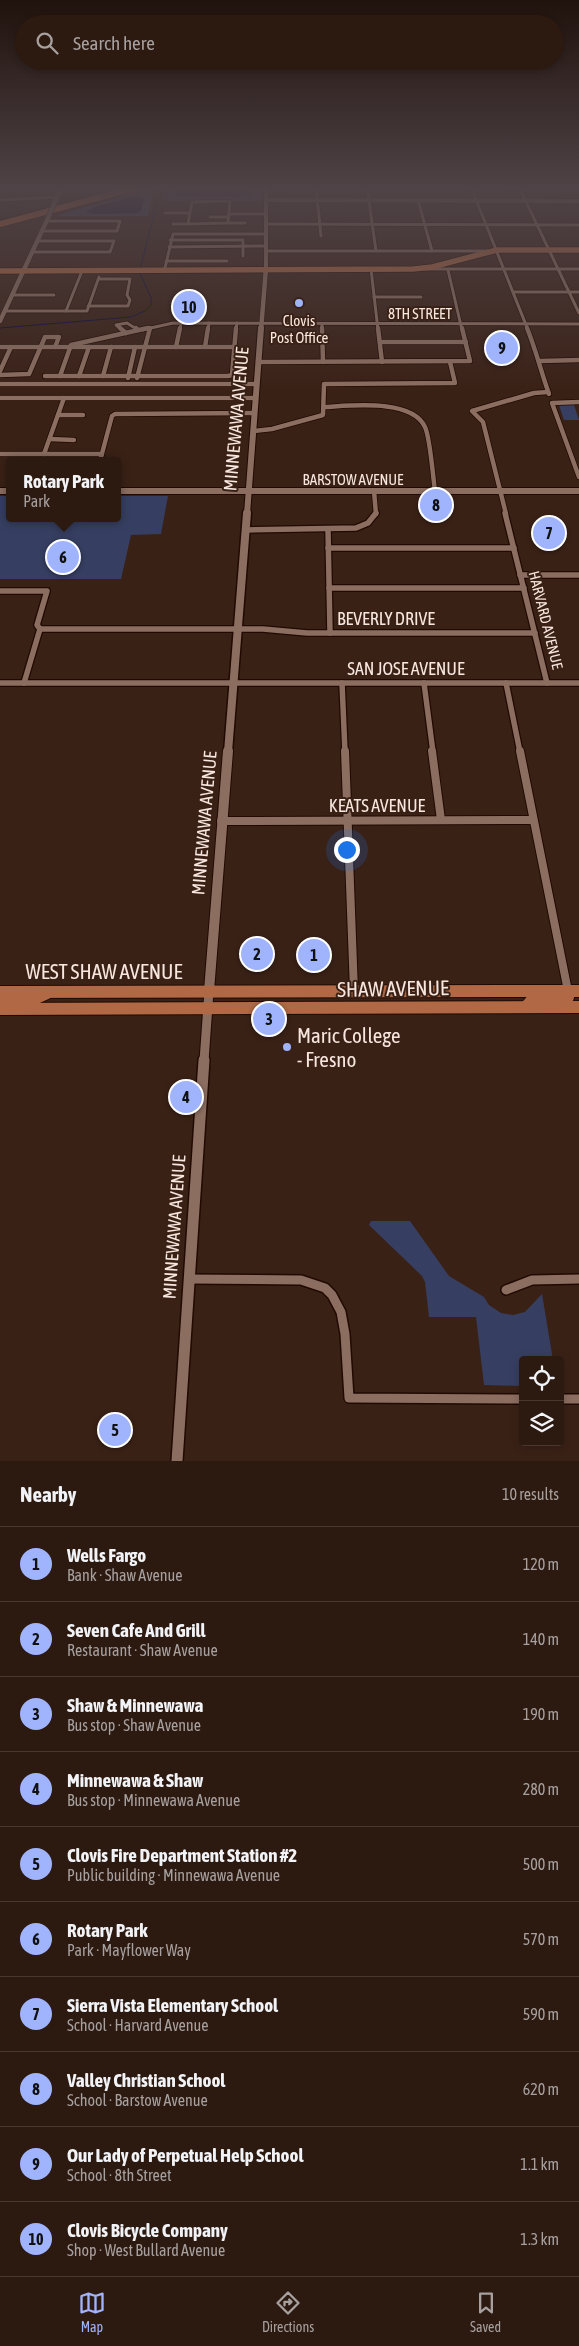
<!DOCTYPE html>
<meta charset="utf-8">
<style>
:root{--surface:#2c1910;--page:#38261e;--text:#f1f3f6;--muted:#a6a09f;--line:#483830;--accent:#a0b3fd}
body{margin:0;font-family:"Asap Condensed",sans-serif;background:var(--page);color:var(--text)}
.controls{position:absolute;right:15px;bottom:15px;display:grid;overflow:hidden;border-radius:5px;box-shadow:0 2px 8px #0003}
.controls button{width:45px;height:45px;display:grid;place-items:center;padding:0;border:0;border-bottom:1px solid var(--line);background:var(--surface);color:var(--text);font:25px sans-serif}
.you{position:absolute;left:346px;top:849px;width:18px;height:18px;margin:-12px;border:4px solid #fff;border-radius:50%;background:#1a73e8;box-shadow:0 0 0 8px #1a73e833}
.badge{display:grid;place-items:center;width:32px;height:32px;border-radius:50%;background:var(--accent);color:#111;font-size:16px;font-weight:700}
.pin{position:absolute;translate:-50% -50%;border:2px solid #fff;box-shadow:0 1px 5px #0006}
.popup{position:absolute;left:6px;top:457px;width:115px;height:65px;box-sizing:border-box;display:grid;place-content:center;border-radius:5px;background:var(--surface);filter:drop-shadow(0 1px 4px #0005);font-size:16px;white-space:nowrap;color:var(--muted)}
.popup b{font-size:19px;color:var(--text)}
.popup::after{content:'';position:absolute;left:50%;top:100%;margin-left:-10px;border:10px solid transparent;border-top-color:var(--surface)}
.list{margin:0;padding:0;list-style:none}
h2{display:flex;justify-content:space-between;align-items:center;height:65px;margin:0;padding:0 20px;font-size:21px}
h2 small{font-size:16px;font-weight:400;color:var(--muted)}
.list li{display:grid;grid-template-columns:32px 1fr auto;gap:15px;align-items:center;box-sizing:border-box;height:75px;padding:0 20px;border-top:1px solid var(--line)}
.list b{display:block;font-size:19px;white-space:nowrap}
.list p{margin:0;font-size:16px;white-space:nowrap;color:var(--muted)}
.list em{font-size:16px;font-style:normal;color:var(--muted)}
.icon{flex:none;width:28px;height:28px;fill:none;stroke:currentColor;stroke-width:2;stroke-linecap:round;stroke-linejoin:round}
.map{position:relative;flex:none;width:579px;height:1461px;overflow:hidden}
.search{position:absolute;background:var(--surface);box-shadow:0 2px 8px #0003;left:15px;right:15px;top:15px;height:55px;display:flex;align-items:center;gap:12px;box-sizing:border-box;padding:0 18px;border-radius:28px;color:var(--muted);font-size:19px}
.sheet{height:815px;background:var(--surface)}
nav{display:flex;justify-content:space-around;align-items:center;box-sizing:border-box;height:70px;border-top:1px solid var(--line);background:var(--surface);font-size:14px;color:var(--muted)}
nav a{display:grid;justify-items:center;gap:2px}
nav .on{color:var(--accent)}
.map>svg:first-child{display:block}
.green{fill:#363f61}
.water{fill:#0c0e3e}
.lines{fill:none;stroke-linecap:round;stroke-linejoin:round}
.stream{stroke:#0c0e3e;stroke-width:1}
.minor-far4-casing{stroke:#200a02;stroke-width:4.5}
.minor-far3-casing{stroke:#200a02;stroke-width:6}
.minor-far2-casing{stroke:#200a02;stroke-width:8}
.minor-far1-casing{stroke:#200a02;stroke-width:10}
.minor-casing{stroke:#200a02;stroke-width:12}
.tertiary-far2-casing{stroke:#200a02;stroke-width:5}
.tertiary-far1-casing{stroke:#200a02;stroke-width:11}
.tertiary-casing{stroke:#200a02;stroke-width:14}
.secondary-far3-casing{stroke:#200a02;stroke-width:5.5}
.secondary-far2-casing{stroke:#200a02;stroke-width:8}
.secondary-far1-casing{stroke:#200a02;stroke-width:11}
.secondary-casing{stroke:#200a02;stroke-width:12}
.primary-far1-casing{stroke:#200a02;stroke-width:7}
.primary-casing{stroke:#200a02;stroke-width:14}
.motorway-casing{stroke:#200a02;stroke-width:8}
.minor-far4{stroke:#8b6e60;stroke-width:3}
.minor-far3{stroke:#8b6e60;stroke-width:4.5}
.minor-far2{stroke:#8b6e60;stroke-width:5.5}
.minor-far1{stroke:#8b6e60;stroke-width:8}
.minor{stroke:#8b6e60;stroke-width:9}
.tertiary-far2{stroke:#8b6e60;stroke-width:4}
.tertiary-far1{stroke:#8b6e60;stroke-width:9}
.tertiary{stroke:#8b6e60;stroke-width:11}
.secondary-far3{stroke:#8b6e60;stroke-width:4.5}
.secondary-far2{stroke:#8b6e60;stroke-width:6}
.secondary-far1{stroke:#8b6e60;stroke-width:8}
.secondary{stroke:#8b6e60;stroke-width:10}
.primary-far1{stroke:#b06944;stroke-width:5.5}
.primary{stroke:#b06944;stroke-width:12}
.motorway{stroke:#c86632;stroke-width:6}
.secondary-bridge-casing{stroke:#200a02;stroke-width:5.5;stroke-linecap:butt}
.secondary-bridge{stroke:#8b6e60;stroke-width:4.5}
.poi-dot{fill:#a0b3fd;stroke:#3a2116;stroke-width:2}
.labels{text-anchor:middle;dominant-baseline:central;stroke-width:4;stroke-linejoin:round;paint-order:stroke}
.far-street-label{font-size:15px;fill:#f8e7df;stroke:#3a2116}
.far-poi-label{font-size:15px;fill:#f8e7df;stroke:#3a2116}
.street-label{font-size:18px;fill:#f8e7df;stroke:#3a2116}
.near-street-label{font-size:21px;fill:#f8e7df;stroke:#3a2116}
.near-poi-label{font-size:21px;fill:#f8e7df;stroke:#3a2116;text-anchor:start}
</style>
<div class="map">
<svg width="579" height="1461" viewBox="0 0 579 1461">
<rect width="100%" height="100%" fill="#3a2116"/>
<!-- green -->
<g class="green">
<path d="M152 187H154L148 216H56Z"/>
<path d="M169 187H262V201H164L166 189Z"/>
<path d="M559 405H574L579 420H564Z"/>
<path d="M0 496H9V518H117V496H168L161 534 131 535 121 579H0Z"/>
<path d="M371 1221H410L449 1276 484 1297 489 1305 501 1313 513 1315 525 1312 542 1294 553 1360H523V1386L484 1385 476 1317H429L425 1282 422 1276 369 1225Z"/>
</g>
<!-- water -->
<g class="water">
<path d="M184 187H249L251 194 237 197 174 196 176 191Z"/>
<path d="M136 196 141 197 144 200 141 211 137 213 95 214 86 212 97 206Z"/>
</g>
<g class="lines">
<!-- stream -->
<g class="stream">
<path d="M141 266 160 190 163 187"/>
<path d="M0 328 131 317 145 311 151 305V298L140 273"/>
</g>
<defs>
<g id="minor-far4">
<path d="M316 187 321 236"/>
<path d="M367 187 376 251"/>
<path d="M471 187 528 330"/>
<path d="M519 187 579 313"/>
<path d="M0 200 58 197"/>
<path d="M418 200 432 251"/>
<path d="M230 201 228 223 188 224 192 202Z"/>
<path d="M165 213H189"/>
<path d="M229 214H266"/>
<path d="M210 217H229"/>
<path d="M228 223H245"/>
<path d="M173 224H188"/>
<path d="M266 224 579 225"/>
<path d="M43 231H117L120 221H47"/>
<path d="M170 240H243"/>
<path d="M243 242V256"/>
<path d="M169 247 266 246"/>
<path d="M266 251H492"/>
<path d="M34 252H110L114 241H38"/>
<path d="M166 261H227"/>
<path d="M165 268 173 234H266"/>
<path d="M371 269 378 330"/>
<path d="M425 269H579"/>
<path d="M448 270 462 330"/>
<path d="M514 292H579"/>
<path d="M13 295H54"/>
<path d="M374 297H421"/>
<path d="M88 306H128L130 300 127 295 130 279H99"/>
<path d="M5 311H66L82 271"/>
<path d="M66 311H87L99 277"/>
<path d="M322 324V330"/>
<path d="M122 330 116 325 127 323 138 330"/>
<path d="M142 330 173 323 579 324"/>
<path d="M180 330 181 323"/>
<path d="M208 330 209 323"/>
<path d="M236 330 237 323"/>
</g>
<g id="minor-far3">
<path d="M120 328 126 333"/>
<path d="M136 328 138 330"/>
<path d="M322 328 323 362"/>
<path d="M378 328 382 362"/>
<path d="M527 328C536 350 541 372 549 394"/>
<path d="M380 342H466"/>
<path d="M0 347H235"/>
<path d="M176 347 180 328"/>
<path d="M205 347 208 328"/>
<path d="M540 361 579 360"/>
<path d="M258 362 470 361 462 328"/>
<path d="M0 371 11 347"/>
<path d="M0 375 29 374 45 337H59L55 347"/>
<path d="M45 376H228L232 375 236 328"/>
<path d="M60 376 71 345 148 328"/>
<path d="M79 376 89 347"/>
<path d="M103 376 111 347"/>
<path d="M128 378 135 347"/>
<path d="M137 378 150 328"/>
<path d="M0 384H256"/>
<path d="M0 398H255"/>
<path d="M579 402 552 403 579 477"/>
<path d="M324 407C349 406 412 398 425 427 430 437 433 477 435 491"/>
<path d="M58 415H83"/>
<path d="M253 431 272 429 323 415 324 384 455 383 450 362"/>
<path d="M50 439 74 440"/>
<path d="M0 454H102"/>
<path d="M44 454 64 398"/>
<path d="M100 461 112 416 115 414 254 413"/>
<path d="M374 491 376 514"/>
<path d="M506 514 483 422 472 411 534 393 548 392"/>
</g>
<g id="minor-far2">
<path d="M505 513 547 683"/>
<path d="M245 530 356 528 368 523 376 513"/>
<path d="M328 530 330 633"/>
<path d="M328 548H514"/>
<path d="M520 575H579"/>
<path d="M329 588H524"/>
<path d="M0 591H47L37 625 40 629"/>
<path d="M40 629H263L307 633H535"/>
<path d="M0 683H579"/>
<path d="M24 683 40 629"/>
<path d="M342 683 345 752"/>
<path d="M424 683 433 752"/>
<path d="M506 683 520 752"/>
</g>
<g id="minor-far1">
<path d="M345 751 354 991"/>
<path d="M432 751 441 820"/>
<path d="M520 751 568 991"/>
<path d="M221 821 533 820"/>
</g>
<g id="minor">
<path d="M189 1279 301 1280 325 1288 332 1295 341 1312 345 1334 349 1398 523 1399"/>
<path d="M506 1290 532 1280 579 1279"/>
<path d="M560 1399H579"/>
</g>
<g id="tertiary-far2">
<path d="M266 187V268"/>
<path d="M266 200 579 201"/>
</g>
<path id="tertiary-far1" d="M204 1061 209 991"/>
<path id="tertiary" d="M177 1461 204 1060"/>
<g id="secondary-far3">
<path d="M57 197 62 187"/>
<path d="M0 321 48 218"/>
<path d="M261 330 266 268"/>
</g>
<g id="secondary-far2">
<path d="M0 491H9"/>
<path d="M117 491H579"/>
<path d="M247 514 261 328"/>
</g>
<path id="secondary-far1" d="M228 752 247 513"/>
<path id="secondary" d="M209 991 228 751"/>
<path id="primary-far1" d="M0 271 413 269 432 267 497 250H579"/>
<g id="primary">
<path d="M0 992 579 991"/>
<path d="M0 1000 34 999 47 993"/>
<path d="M526 1007 532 1000 566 998 568 997V991"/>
<path d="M0 1009 579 1007"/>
</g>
<path id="motorway" d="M0 224 138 187"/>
</defs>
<!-- minor-far4 casing -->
<use href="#minor-far4" class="minor-far4-casing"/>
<!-- minor-far3 casing -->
<use href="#minor-far3" class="minor-far3-casing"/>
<!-- minor-far2 casing -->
<use href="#minor-far2" class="minor-far2-casing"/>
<!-- minor-far1 casing -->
<use href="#minor-far1" class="minor-far1-casing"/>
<!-- minor casing -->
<use href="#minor" class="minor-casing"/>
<!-- tertiary-far2 casing -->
<use href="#tertiary-far2" class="tertiary-far2-casing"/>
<!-- tertiary-far1 casing -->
<use href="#tertiary-far1" class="tertiary-far1-casing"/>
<!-- tertiary casing -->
<use href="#tertiary" class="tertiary-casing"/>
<!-- secondary-far3 casing -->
<use href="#secondary-far3" class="secondary-far3-casing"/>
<!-- secondary-far2 casing -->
<use href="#secondary-far2" class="secondary-far2-casing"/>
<!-- secondary-far1 casing -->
<use href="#secondary-far1" class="secondary-far1-casing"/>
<!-- secondary casing -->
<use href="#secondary" class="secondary-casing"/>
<!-- primary-far1 casing -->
<use href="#primary-far1" class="primary-far1-casing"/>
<!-- primary casing -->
<use href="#primary" class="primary-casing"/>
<!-- motorway casing -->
<use href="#motorway" class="motorway-casing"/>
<!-- minor-far4 -->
<use href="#minor-far4" class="minor-far4"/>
<!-- minor-far3 -->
<use href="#minor-far3" class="minor-far3"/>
<!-- minor-far2 -->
<use href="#minor-far2" class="minor-far2"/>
<!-- minor-far1 -->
<use href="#minor-far1" class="minor-far1"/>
<!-- minor -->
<use href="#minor" class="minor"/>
<!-- tertiary-far2 -->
<use href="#tertiary-far2" class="tertiary-far2"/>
<!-- tertiary-far1 -->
<use href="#tertiary-far1" class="tertiary-far1"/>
<!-- tertiary -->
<use href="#tertiary" class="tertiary"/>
<!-- secondary-far3 -->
<use href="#secondary-far3" class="secondary-far3"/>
<!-- secondary-far2 -->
<use href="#secondary-far2" class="secondary-far2"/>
<!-- secondary-far1 -->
<use href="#secondary-far1" class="secondary-far1"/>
<!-- secondary -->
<use href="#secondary" class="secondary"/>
<!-- primary-far1 -->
<use href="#primary-far1" class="primary-far1"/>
<!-- primary -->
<use href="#primary" class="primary"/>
<!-- motorway -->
<use href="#motorway" class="motorway"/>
<defs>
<path id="secondary-bridge" d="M48 218 57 197"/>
</defs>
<!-- secondary-bridge casing -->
<use href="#secondary-bridge" class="secondary-bridge-casing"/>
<!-- secondary-bridge -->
<use href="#secondary-bridge" class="secondary-bridge"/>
</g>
<!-- sky -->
<linearGradient id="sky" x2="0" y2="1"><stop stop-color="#20120c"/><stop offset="0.48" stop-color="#4f4347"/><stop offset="1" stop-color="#4f4347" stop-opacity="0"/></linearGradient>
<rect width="579" height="392" fill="url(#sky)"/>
<!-- markers -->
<g class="poi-dot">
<circle cx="299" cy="303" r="5"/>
<circle cx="287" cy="1047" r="5"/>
</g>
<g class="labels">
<!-- far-street labels -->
<g class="far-street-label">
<text x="420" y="313">8TH STREET</text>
<text x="353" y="479">BARSTOW AVENUE</text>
<text transform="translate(546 620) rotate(76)">HARVARD AVENUE</text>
</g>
<!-- far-poi labels -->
<g class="far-poi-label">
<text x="299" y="320">Clovis<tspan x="299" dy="17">Post Office</tspan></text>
</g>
<!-- street labels -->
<g class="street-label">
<text transform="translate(236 419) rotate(-85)">MINNEWAWA AVENUE</text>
<text x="386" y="618">BEVERLY DRIVE</text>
<text x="406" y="668">SAN JOSE AVENUE</text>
<text x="377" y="805">KEATS AVENUE</text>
<text transform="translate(204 823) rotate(-85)">MINNEWAWA AVENUE</text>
<text transform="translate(174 1227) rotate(-86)">MINNEWAWA AVENUE</text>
</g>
<!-- near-street labels -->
<g class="near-street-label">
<text x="104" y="971">WEST SHAW AVENUE</text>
<text transform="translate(393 988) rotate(-1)">SHAW AVENUE</text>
</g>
<!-- near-poi labels -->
<g class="near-poi-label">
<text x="297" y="1035">Maric College<tspan x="297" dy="24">- Fresno</tspan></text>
</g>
</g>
</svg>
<div class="controls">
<button><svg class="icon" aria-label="locate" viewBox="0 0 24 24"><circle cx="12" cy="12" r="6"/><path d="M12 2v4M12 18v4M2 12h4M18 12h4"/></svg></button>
<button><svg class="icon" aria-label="layers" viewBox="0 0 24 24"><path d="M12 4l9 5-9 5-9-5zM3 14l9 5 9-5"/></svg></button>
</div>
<div class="you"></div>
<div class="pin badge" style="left:314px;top:955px">1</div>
<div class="pin badge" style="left:257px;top:954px">2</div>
<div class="pin badge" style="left:269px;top:1019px">3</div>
<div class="pin badge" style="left:186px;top:1097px">4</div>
<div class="pin badge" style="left:115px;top:1430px">5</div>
<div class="pin badge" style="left:63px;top:557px">6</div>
<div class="popup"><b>Rotary Park</b>Park</div>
<div class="pin badge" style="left:549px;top:533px">7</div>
<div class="pin badge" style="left:436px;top:505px">8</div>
<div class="pin badge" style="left:502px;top:348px">9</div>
<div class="pin badge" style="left:189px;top:307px">10</div>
<div class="search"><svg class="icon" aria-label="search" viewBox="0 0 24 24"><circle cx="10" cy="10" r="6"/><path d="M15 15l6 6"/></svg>Search here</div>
</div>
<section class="sheet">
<h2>Nearby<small>10 results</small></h2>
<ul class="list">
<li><span class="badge">1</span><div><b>Wells Fargo</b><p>Bank · Shaw Avenue</p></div><em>120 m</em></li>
<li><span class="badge">2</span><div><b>Seven Cafe And Grill</b><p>Restaurant · Shaw Avenue</p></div><em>140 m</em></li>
<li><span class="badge">3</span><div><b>Shaw &amp; Minnewawa</b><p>Bus stop · Shaw Avenue</p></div><em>190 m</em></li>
<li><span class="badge">4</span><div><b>Minnewawa &amp; Shaw</b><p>Bus stop · Minnewawa Avenue</p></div><em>280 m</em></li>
<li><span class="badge">5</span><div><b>Clovis Fire Department Station #2</b><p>Public building · Minnewawa Avenue</p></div><em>500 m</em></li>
<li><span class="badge">6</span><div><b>Rotary Park</b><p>Park · Mayflower Way</p></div><em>570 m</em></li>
<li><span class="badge">7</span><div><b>Sierra Vista Elementary School</b><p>School · Harvard Avenue</p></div><em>590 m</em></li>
<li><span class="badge">8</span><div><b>Valley Christian School</b><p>School · Barstow Avenue</p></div><em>620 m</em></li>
<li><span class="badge">9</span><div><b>Our Lady of Perpetual Help School</b><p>School · 8th Street</p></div><em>1.1 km</em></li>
<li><span class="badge">10</span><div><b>Clovis Bicycle Company</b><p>Shop · West Bullard Avenue</p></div><em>1.3 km</em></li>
</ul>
</section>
<nav>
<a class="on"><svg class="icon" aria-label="map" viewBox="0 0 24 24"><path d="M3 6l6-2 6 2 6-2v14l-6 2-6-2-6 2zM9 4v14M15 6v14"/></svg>Map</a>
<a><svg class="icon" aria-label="directions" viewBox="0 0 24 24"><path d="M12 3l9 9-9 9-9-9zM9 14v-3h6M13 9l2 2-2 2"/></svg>Directions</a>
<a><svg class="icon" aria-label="saved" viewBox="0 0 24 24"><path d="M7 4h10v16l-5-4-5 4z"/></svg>Saved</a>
</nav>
